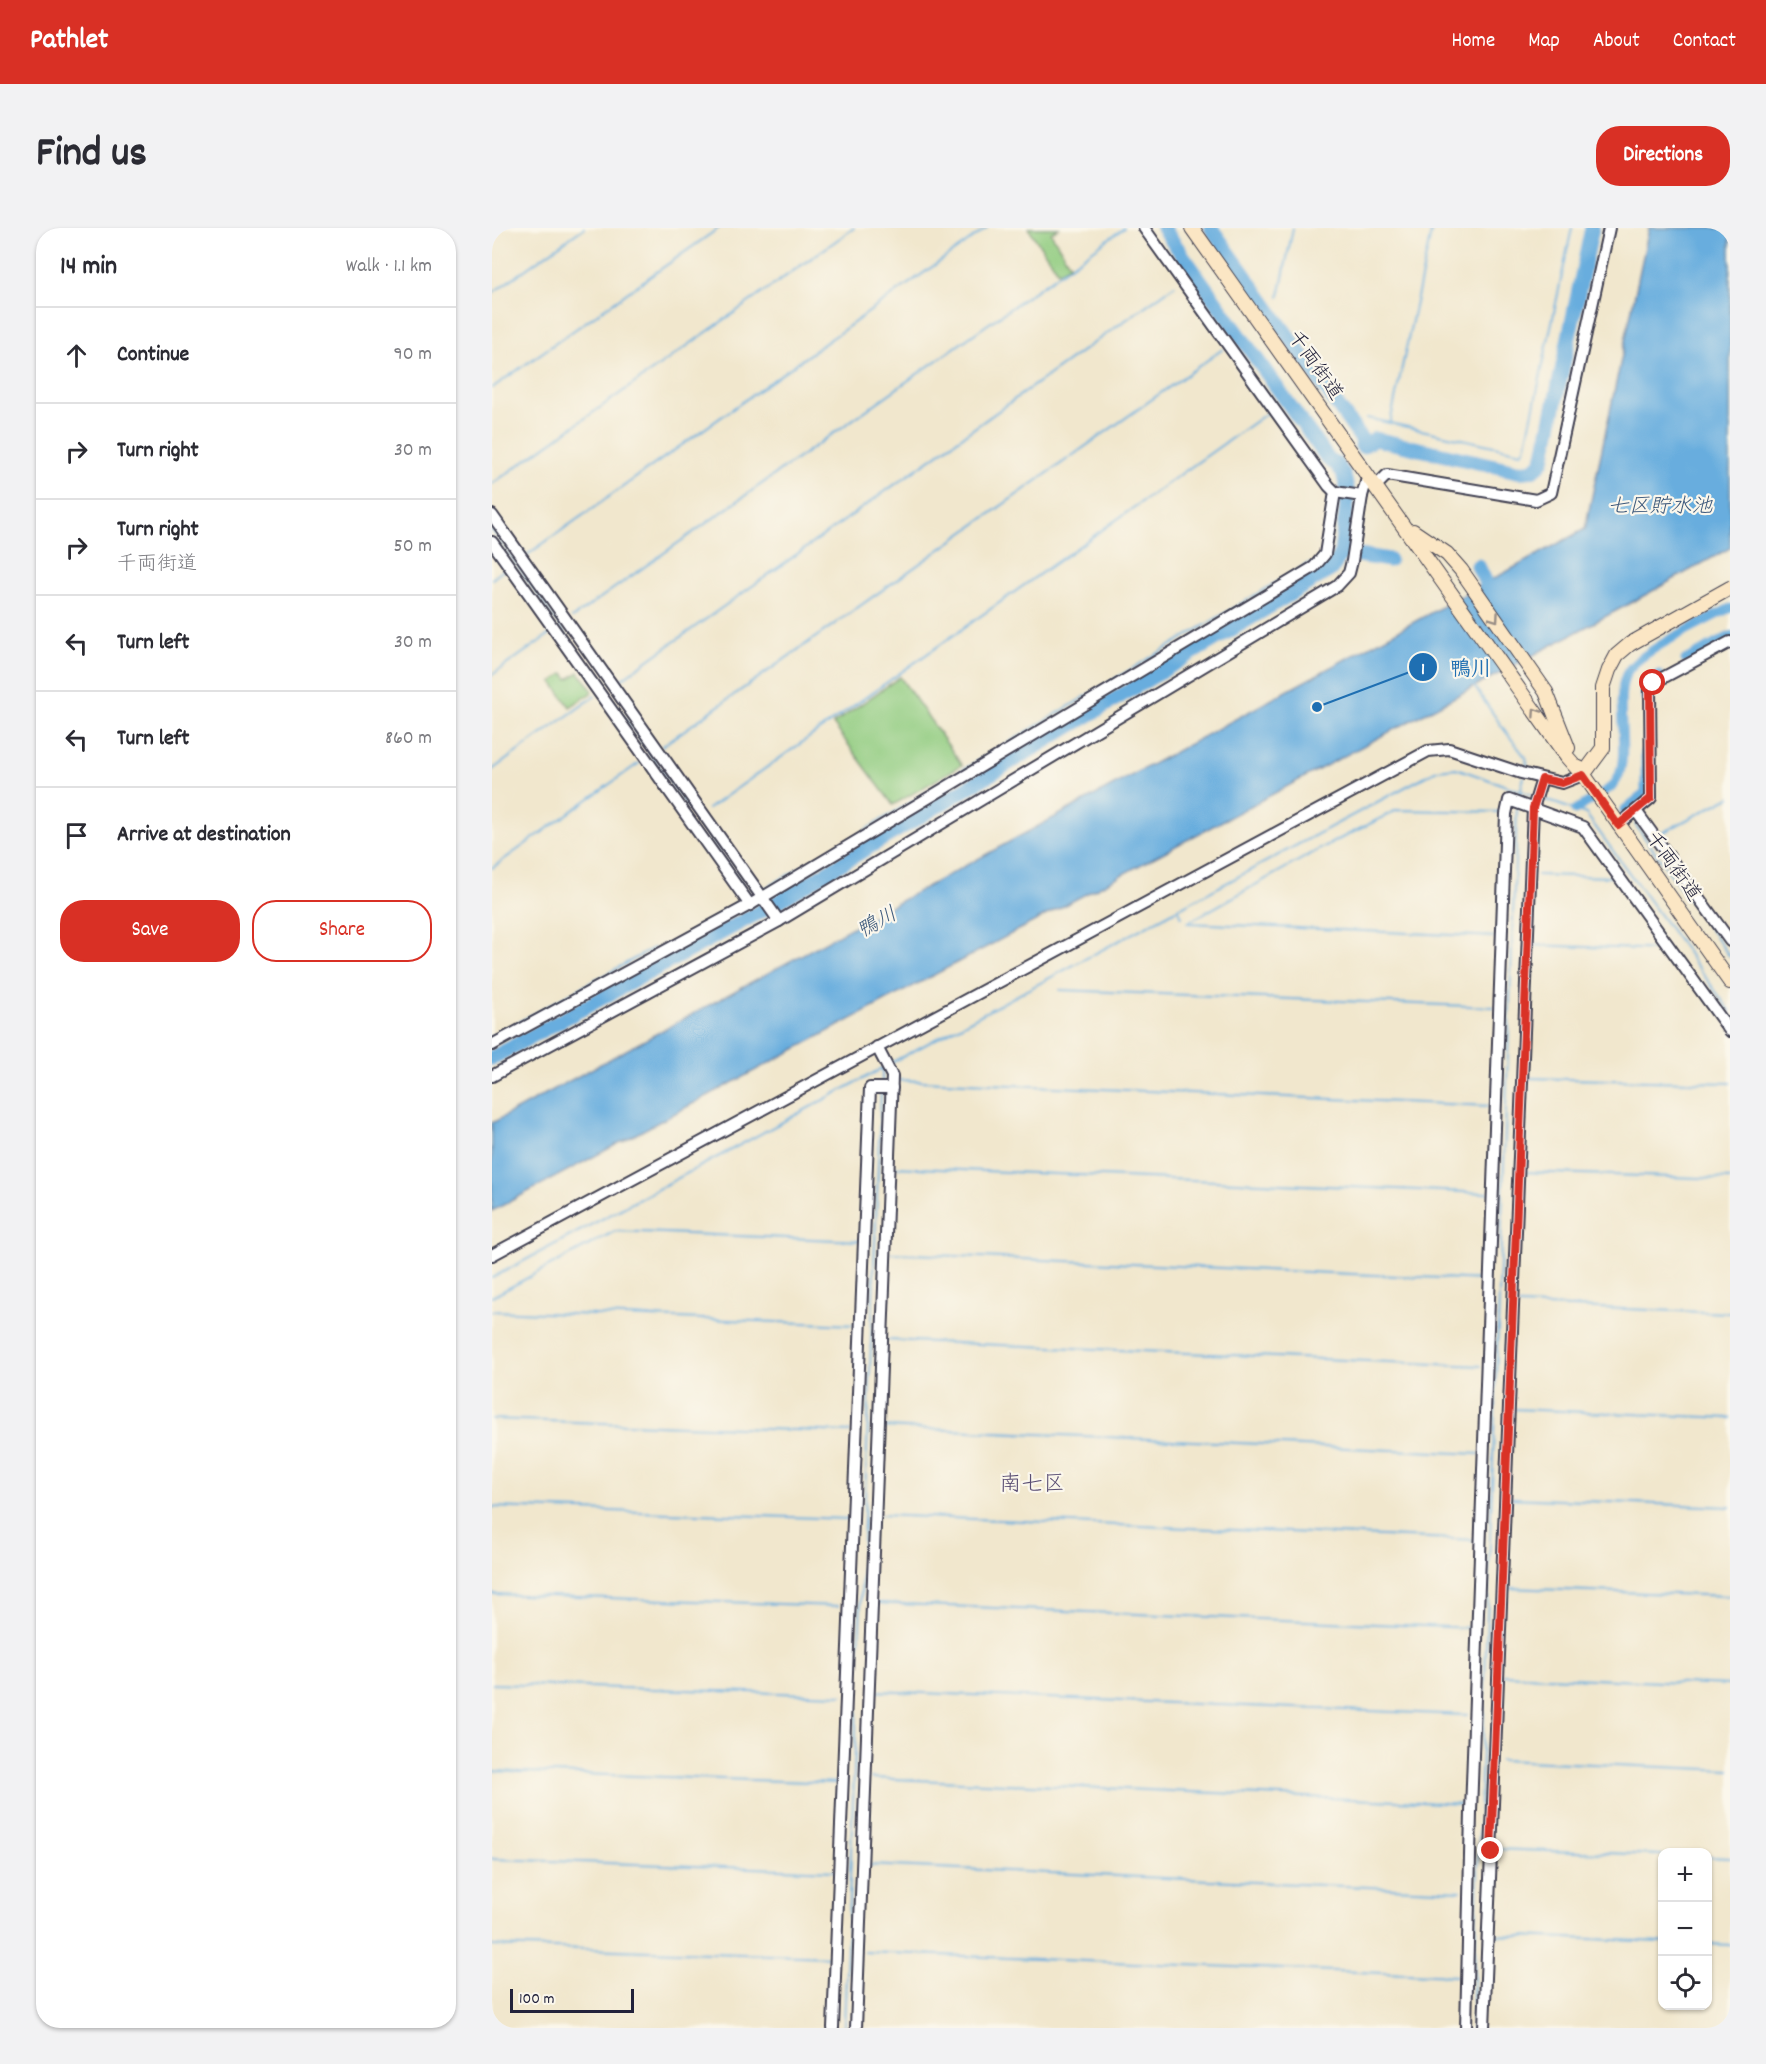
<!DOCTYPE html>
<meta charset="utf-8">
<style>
:root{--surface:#fff;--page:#f2f2f3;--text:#2b2b33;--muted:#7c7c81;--line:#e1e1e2;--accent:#d93025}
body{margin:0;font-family:Dekko,"Klee One",sans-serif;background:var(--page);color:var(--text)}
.controls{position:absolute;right:18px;bottom:18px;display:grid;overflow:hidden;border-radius:12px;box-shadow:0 2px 4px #0004}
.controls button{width:54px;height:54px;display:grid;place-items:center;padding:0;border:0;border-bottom:2px solid var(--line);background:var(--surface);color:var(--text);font:30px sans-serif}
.scale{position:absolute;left:18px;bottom:15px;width:124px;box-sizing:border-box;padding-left:6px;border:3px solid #22223b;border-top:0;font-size:16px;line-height:21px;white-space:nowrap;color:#22223b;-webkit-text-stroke:4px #fbf7ec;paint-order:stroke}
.stop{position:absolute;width:18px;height:18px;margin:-14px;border:4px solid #d93025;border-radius:50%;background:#fff}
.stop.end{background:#d93025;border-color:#fff;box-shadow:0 2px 6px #0008}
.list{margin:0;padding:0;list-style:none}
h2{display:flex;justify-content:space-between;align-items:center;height:78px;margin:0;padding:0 24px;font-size:26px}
h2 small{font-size:20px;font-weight:400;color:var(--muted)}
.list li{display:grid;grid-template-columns:39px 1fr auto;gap:18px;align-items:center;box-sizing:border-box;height:96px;padding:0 24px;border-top:2px solid var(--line)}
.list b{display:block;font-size:22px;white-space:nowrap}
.list p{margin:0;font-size:20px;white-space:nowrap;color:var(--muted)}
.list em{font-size:20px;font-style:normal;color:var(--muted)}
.actions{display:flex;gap:12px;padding:18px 24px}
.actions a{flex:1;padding:14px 0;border:2px solid var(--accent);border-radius:24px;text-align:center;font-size:21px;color:var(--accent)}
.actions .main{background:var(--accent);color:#fff}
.icon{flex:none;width:33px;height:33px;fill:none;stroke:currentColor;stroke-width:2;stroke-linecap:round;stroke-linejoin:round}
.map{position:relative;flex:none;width:1238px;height:1800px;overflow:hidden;border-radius:24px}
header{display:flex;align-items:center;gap:36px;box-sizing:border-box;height:84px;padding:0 30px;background:var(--accent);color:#fff}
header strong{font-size:28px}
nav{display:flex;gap:33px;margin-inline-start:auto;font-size:21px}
.intro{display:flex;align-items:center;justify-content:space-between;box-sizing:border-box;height:144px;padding:0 36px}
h1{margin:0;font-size:42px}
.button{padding:15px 27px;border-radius:24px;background:var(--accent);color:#fff;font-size:21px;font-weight:700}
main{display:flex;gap:36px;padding:0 36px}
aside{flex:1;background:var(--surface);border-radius:24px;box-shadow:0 2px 4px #0004}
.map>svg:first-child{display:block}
.green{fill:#92cc81;stroke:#5a775e;stroke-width:1.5}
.water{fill:#68adde;stroke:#45688c;stroke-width:1.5}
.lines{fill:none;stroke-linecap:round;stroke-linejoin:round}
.stream{stroke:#68adde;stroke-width:2}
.canal{stroke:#68adde;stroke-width:9}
.river{stroke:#68adde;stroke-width:15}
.street-casing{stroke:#414051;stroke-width:14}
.secondary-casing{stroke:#414051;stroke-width:16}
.street{stroke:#fff;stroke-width:10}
.secondary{stroke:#fbe6c4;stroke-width:14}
.oneway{stroke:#998e86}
.route{stroke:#d93025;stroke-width:8}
.labels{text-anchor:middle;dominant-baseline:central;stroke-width:4.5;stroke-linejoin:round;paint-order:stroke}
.street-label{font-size:20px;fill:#22223b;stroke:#fbf7ec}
.water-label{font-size:21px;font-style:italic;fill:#3e5a7c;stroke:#fbf7ec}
.quarter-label{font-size:22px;fill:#5a4e74;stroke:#fbf7ec}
.leader{fill:none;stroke:#1f6fb2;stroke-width:2}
.callout-dot{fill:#1f6fb2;stroke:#fbf7ec;stroke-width:2}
.mark-label{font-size:18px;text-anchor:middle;font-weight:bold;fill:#fff}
.callout-label{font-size:21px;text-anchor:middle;font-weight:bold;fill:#1f6fb2;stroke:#fbf7ec;stroke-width:4.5;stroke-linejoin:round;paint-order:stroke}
</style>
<header>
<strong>Pathlet</strong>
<nav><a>Home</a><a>Map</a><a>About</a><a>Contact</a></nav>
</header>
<div class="intro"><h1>Find us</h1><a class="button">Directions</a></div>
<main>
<aside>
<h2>14 min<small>Walk · 1.1 km</small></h2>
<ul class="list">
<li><svg class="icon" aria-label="ahead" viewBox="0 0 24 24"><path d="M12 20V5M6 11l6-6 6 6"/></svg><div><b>Continue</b></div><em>90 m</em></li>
<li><svg class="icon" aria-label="right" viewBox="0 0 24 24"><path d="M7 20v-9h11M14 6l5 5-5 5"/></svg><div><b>Turn right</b></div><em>30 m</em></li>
<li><svg class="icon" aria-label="right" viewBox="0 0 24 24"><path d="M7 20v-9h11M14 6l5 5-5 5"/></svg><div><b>Turn right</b><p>千両街道</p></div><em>50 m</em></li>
<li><svg class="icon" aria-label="left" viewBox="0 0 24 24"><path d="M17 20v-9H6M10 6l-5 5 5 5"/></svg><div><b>Turn left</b></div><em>30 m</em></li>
<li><svg class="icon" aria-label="left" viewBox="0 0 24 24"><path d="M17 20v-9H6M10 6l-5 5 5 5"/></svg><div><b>Turn left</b></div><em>860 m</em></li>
<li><svg class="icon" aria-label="arrive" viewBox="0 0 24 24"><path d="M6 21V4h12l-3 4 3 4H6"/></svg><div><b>Arrive at destination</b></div></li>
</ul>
<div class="actions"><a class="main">Save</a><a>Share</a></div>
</aside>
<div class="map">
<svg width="1238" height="1800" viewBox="0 0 1238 1800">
<rect width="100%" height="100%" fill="#fbf7ec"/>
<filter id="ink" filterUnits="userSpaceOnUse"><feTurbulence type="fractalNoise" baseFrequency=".0167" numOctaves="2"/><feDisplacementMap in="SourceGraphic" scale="12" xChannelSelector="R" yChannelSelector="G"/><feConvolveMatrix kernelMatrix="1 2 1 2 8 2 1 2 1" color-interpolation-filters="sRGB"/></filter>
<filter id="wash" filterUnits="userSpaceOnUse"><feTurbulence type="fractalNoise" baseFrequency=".008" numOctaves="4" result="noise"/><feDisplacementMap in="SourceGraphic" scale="24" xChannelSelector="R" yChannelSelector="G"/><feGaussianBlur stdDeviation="1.35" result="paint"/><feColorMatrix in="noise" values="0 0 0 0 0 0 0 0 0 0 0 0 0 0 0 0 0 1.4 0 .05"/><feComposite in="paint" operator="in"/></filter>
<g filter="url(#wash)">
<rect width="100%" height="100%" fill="#f1e7cd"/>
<!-- green -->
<g class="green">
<path d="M536 0H567L559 5 578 37 566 44Z"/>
<path d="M87 444 100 462 99 465 78 479 60 454 72 445 76 451Z"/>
<path d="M408 449 470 537 401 577 341 496Z"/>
</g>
<!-- water -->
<path class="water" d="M1157 0H1238V320L1135 377 0 983V895L1093 301Z"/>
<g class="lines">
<!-- stream -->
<g class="stream">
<path d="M699 47 703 44"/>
<path d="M0 65 92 0"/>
<path d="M787 69 801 0"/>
<path d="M775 79 778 77"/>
<path d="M745 111 749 108"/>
<path d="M0 160 227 0"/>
<path d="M790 175 794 172"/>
<path d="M875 190 1029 224 1033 221 1080 0"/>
<path d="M898 195 940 0"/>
<path d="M861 200 865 197"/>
<path d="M0 256 362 0"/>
<path d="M0 302 260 670"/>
<path d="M841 325 849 324"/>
<path d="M35 327 495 0"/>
<path d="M0 351 14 340"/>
<path d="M80 390 632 0"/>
<path d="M0 447 58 406"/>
<path d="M127 453 683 57"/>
<path d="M982 458 1011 500 1034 530 1035 535 1034 544"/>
<path d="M170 518 731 121"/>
<path d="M0 542 103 468"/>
<path d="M444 558 817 335"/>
<path d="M1027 568 1032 549"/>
<path d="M1048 570 1094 586 1238 783"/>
<path d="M216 581 778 183"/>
<path d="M1143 596 1238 729"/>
<path d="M373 602 435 564"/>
<path d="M1168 606 1238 569"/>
<path d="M0 640 150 533"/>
<path d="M1045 647 1122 649"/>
<path d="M272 661 337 623"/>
<path d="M265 677 270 683"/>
<path d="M686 681 690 689"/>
<path d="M695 695 826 622 905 582 1009 584"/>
<path d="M696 695 1005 709"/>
<path d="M1040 717 1174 722"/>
<path d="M568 762 1002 779"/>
<path d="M0 809 162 720"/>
<path d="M399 835 945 542 964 540 1040 567"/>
<path d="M1035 850 1238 855"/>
<path d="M407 852 999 878"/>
<path d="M390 855V840"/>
<path d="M402 939 996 965"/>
<path d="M1031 944 1238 951"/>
<path d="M399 1025 993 1052"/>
<path d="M0 1050 391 840"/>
<path d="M0 1069 123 1003 369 1013"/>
<path d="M1027 1077 1238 1085"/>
<path d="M0 1083 365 1097"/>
<path d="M396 1112 989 1138"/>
<path d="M1022 1181 1238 1190"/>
<path d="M0 1191 358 1204"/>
<path d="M391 1199 988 1226"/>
<path d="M1019 1270 1238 1279"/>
<path d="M0 1279 357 1291"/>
<path d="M388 1287 985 1312"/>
<path d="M1015 1360 1238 1368"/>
<path d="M0 1366 346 1378"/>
<path d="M385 1375 980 1400"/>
<path d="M1012 1447 1238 1457"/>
<path d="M0 1456 350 1467"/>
<path d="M382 1463 975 1487"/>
<path d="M1008 1532 1238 1542"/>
<path d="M0 1543 347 1555"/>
<path d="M379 1550 974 1576"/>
<path d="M1004 1621 1170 1627"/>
<path d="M1216 1629 1238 1630"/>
<path d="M0 1631 344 1643"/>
<path d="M376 1637 969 1663"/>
<path d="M1000 1707 1170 1714"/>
<path d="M1216 1716 1238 1717"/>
<path d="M0 1718 341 1729"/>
<path d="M373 1724 965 1748"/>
<path d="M352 1800 389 864"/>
<path d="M980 1800 1025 581"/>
</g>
<!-- canal -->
<g class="canal">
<path d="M1193 432 1238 408"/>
<path d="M1153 469V456L1167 446"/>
<path d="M1083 582C1093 576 1115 564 1122 556 1142 533 1119 469 1136 443 1150 422 1214 393 1238 380"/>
<path d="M1133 584 1132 582 1153 565V525"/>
</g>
<!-- river -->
<g class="river">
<path d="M719 0 873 216"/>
<path d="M870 218 883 211 1025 243C1037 244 1044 243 1051 232L1100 0"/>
<path d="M849 324 897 332"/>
<path d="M986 338 1003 374"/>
<path d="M0 830 282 676 838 342 843 336 849 324 855 276V260L851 245 844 236 836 231 671 0"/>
</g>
</g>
</g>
<g filter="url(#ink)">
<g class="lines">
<defs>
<g id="street">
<path d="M652 0 837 258 843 264 870 268"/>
<path d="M884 258 895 247 1044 272 1059 265 1117 0"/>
<path d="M0 287 287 693"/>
<path d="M0 314 258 677"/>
<path d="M1144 583 1238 713"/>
<path d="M1126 597 1159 570 1158 461 1161 455 1238 414"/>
<path d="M0 817 261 675 822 339 833 326 843 264"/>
<path d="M0 848 287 693 845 358 857 345 860 333 870 268 876 247"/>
<path d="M0 1027 936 523 957 521 1029 545 1070 555 1091 547"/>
<path d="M341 1800 378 860H400"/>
<path d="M364 1800 400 848 385 819"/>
<path d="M974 1800 979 1584 1014 586 1017 572 1091 599 1238 803"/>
<path d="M992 1800 1041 580 1050 551"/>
</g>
<g id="secondary">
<path d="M700 0 1075 529 1091 547"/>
<path d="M921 303 955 326 969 342 1054 464 1076 520"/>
<path d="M1087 540 1238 754"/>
<path d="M1091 547 1111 520V460L1117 442 1125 427 1138 416 1238 360"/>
</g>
</defs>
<!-- street casing -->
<use href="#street" class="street-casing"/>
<!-- secondary casing -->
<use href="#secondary" class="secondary-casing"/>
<!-- street -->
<use href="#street" class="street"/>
<!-- secondary -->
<use href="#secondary" class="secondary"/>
</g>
<!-- one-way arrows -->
<defs><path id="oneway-chevron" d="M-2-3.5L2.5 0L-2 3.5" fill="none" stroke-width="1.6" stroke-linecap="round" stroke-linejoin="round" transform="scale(1.5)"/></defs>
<g class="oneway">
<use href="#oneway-chevron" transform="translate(1003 390) rotate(55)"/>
<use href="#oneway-chevron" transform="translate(1044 484) rotate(-124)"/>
</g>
</g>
<g class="lines" filter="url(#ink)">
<!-- route -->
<path class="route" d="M999 1623 1041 580 1050 551 1070 555 1091 547 1126 597 1159 570 1158 461 1161 455"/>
</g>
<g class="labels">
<!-- street labels -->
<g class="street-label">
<text transform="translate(822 138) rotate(55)">千両街道</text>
<text transform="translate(1180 639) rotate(55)">千両街道</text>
</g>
<!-- water labels -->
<g class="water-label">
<text x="1168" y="280">七区貯水池</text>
<text transform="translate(386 696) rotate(-29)">鴨川</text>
</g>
<!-- quarter labels -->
<g class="quarter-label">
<text x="540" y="1257">南七区</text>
</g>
</g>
<!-- callouts -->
<path class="leader" d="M825 479L931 439"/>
<g class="callout-dot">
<circle cx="825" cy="479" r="6"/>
<circle cx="931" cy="439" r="15"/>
</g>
<g class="mark-label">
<text x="931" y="446">1</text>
</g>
<g class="callout-label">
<text x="979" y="447">鴨川</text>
</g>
</svg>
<div class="controls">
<button>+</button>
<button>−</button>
<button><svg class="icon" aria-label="locate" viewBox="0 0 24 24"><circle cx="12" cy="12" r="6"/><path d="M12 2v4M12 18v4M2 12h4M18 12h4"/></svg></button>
</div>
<div class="scale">100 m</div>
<div class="stop" style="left:1161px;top:455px"></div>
<div class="stop end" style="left:999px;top:1623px"></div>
</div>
</main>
